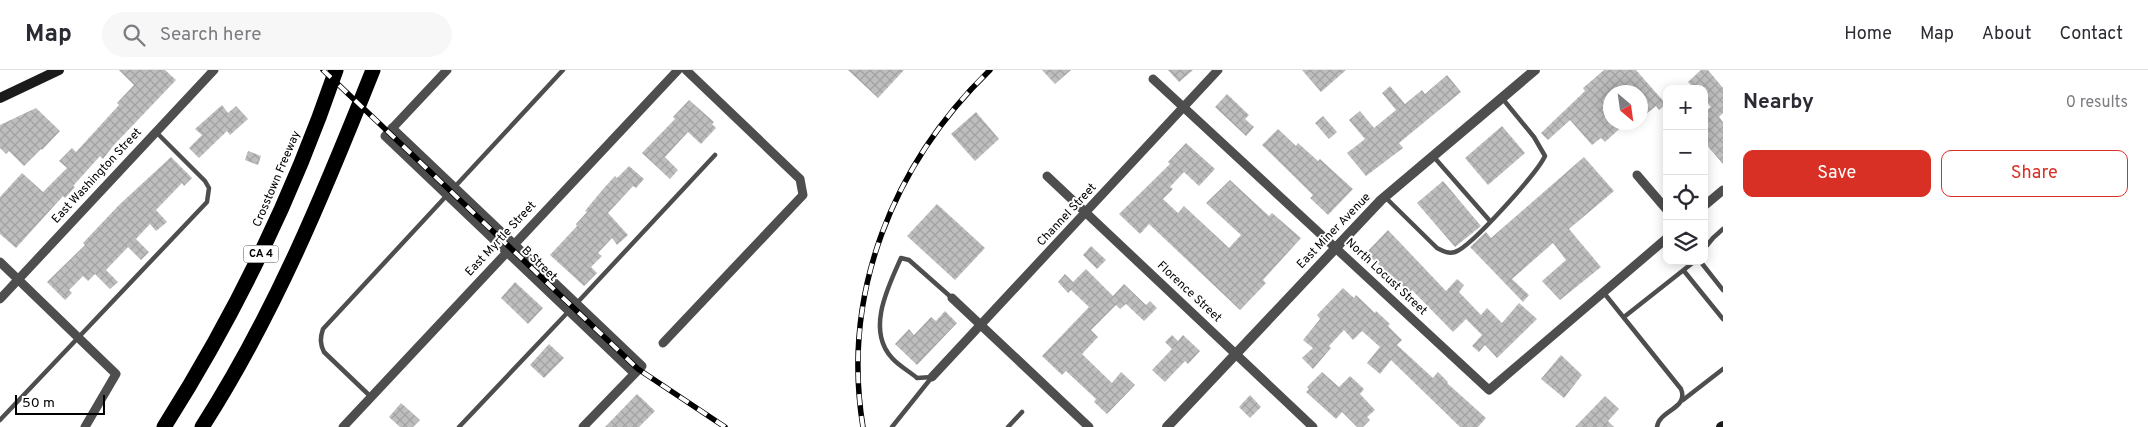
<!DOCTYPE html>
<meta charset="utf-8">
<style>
:root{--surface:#fff;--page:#f7f7f7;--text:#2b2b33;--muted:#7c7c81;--line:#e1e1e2;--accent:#d93025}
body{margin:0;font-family:Overpass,sans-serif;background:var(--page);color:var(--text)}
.controls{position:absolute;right:15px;top:15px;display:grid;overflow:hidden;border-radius:10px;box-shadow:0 2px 12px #0003}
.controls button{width:45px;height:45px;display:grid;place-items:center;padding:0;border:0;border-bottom:1px solid var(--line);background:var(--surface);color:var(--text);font:25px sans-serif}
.compass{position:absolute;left:1603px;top:15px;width:45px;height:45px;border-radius:50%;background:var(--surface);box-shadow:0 2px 12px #0003;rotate:151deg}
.scale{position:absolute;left:15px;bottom:12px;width:90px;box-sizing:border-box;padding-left:5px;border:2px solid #000;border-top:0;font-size:14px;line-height:18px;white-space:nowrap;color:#000;-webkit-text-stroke:4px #fff;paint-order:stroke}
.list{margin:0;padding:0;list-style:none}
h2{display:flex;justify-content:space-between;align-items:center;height:65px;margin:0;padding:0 20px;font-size:21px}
h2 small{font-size:16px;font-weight:400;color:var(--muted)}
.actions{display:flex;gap:10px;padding:15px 20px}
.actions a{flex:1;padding:11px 0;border:1px solid var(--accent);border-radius:10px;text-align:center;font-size:18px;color:var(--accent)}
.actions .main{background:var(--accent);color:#fff}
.icon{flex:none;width:28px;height:28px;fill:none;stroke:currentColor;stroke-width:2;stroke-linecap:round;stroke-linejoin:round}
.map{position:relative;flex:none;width:1723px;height:357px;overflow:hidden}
header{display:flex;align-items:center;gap:30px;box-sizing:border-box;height:70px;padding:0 25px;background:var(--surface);border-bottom:1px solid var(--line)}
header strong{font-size:24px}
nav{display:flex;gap:28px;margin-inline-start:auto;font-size:18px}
.search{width:350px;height:45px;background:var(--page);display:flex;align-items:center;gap:12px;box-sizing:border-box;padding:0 18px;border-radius:28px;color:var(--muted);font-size:19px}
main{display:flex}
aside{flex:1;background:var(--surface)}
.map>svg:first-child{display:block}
.building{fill:url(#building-cross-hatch)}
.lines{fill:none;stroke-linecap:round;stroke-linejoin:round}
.service{stroke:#4e4e4e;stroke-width:4.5}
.minor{stroke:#4e4e4e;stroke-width:9}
.tertiary{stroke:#4e4e4e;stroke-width:10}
.secondary{stroke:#1b1b1b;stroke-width:10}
.motorway{stroke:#000;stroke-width:15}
.rail-casing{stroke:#000;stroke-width:5.5}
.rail{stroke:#fff;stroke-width:4;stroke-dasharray:11;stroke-linecap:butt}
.labels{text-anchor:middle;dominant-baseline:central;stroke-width:4;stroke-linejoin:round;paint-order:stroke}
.shield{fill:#fff;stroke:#4c4c4c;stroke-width:1}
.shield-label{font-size:11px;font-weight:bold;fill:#000}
.street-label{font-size:12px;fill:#000;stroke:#fff}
</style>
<header>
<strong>Map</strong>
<div class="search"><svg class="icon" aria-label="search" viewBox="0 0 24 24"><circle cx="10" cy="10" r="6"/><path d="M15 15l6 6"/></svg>Search here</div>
<nav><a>Home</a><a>Map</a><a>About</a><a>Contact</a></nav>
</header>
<main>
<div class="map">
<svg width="1723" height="357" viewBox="0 0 1723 357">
<defs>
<pattern id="building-cross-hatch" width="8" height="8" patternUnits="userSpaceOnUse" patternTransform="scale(1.25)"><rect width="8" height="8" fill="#bebebe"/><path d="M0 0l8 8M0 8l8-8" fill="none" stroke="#a2a2a2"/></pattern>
</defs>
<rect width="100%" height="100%" fill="#fff"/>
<!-- building -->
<g class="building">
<path d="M119 0H165L176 10 113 76 103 89 100 86 73 116 75 117 65 128 63 126 16 178 0 164V127L22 103 43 122 67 98 59 91 72 78 76 82 119 35 117 33 134 15Z"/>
<path d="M848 0H904L878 28Z"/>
<path d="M1042 0H1071L1055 14Z"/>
<path d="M1168 0H1193L1179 12Z"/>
<path d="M1302 0H1346L1321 22Z"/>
<path d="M1604 0H1636L1666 34 1659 40 1656 36 1640 49V22H1610V52H1627L1605 72 1601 68 1592 75 1570 50 1548 70 1541 63 1585 21 1583 18Z"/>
<path d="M1701 0H1708L1723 18V43L1719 47 1723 52V94L1704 72V43L1711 37 1704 29V19H1695L1688 12Z"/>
<path d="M1447 5 1461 22 1399 73 1403 78 1366 106 1347 83 1365 69 1349 50 1360 41 1374 58 1396 40 1382 23 1390 16 1405 34 1422 20 1425 24Z"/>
<path d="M1227 24 1249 45 1245 49 1254 57 1246 66 1215 37Z"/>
<path d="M689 30 714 52 712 54 716 58 701 74 688 62 665 87 678 100 670 109 642 83 675 49 673 47Z"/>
<path d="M222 35 228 43 236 36 248 49 230 65 227 61 199 88 189 78 202 65 195 59Z"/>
<path d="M36 38 60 61 42 80 41 79 24 96 9 81 6 84 0 78V55Z"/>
<path d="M976 42 999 69 975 91 951 64Z"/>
<path d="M1323 46 1337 62 1329 69 1315 53Z"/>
<path d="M1502 56 1525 83 1488 115 1465 88Z"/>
<path d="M1278 59 1296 76 1298 73 1318 91 1320 89 1353 119 1328 145 1310 128 1313 125 1262 75Z"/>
<path d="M1186 73 1215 99 1199 116 1184 102 1170 117 1173 119 1163 129 1178 143 1184 136 1229 178 1241 165 1206 133 1230 110 1269 146 1272 143 1301 168 1263 210 1266 213 1240 240 1149 154 1140 164 1119 144 1170 94 1168 92Z"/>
<path d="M248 81 261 86 258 95 245 90Z"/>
<path d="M171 87 192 108 184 116 182 113 156 140 167 152 156 161 150 154 136 169 149 182 141 190 128 177 106 200 118 212 110 219 95 204 88 211 83 206 69 220 72 223 65 230 47 212 85 175 83 173 119 135Z"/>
<path d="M1584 87 1614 121 1569 159 1601 197 1560 230 1542 211 1566 190 1553 173 1512 209 1529 225 1523 232 1470 177 1486 162 1491 168Z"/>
<path d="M629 96 644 109 636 118 633 116 608 143 628 165 617 175 612 168 598 183 602 186 591 197 597 203 584 216 550 185 577 156 576 154 587 142 585 141 604 118 615 106 617 108Z"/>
<path d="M1443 111 1481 156 1455 177 1417 133Z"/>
<path d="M937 134 985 178 955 210 907 166Z"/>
<path d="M1388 160 1446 221 1457 209 1464 215 1459 222 1481 245 1487 238 1502 253 1519 233 1537 249 1497 288 1485 275 1479 282 1472 276 1482 265 1466 249 1453 262 1412 220 1410 223 1366 183Z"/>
<path d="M1091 176 1106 190 1097 199 1083 185Z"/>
<path d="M1086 199 1113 226 1124 214 1146 235 1150 231 1157 238 1144 251 1126 234 1120 239 1116 235 1091 260 1098 267 1082 284 1112 313 1121 302 1135 315 1107 344 1094 332 1096 329 1066 301 1062 305 1042 286 1089 237 1071 220 1068 223 1058 212 1065 204 1073 212Z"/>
<path d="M515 212 543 238 528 254 501 228Z"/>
<path d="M1343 218 1354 228 1356 225 1375 243 1376 241 1390 254 1388 256 1402 270 1397 275 1433 308 1438 302 1448 312 1447 313 1486 348 1478 357H1460L1391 290 1380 304 1367 293 1380 277 1362 261 1353 270 1344 260 1329 276 1331 278 1313 299 1302 288 1313 278 1303 270 1320 249 1317 245Z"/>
<path d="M945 241 957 253 917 295 895 274 909 259 914 265 931 247 936 251Z"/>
<path d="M1172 265 1178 271 1183 265 1200 281 1188 294 1185 291 1165 312 1152 300 1172 279 1165 272Z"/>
<path d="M549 274 564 288 544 308 530 295Z"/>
<path d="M1561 285 1582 305 1564 328 1541 309Z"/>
<path d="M1322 302 1339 317 1350 306 1364 319 1360 324 1375 340 1367 347 1370 350 1363 357H1357L1342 342 1336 349 1306 322 1309 319 1307 317Z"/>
<path d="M637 324 655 341 639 357H605Z"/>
<path d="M1250 325 1261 337 1250 348 1239 337Z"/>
<path d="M1605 326 1619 339 1608 351 1614 357H1575Z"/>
<path d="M401 333 420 350 413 357H400L389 347Z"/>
</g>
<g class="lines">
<!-- service -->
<g class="service">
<path d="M1433 86 1490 151"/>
<path d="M1385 127 1437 178C1443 181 1448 184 1455 182 1471 177 1537 103 1545 86L1534 67 1502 28"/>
<path d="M1704 179 1713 168 1723 159"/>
<path d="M1700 191 1723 220"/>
<path d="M1684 201 1723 249"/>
<path d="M1604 223 1681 319C1689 339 1659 340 1657 357"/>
<path d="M576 234 715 85"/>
<path d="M1624 247 1695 191"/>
<path d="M932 307 917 308C909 301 899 296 892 288 866 260 888 217 901 188L909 190 952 228"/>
<path d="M370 326 324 282C320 274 320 268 323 259L563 0"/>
<path d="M1683 330 1723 299"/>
<path d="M0 350 207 132 209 118 205 111 156 62"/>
<path d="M459 357 569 241"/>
<path d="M892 357 932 307"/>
<path d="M1008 357 1022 342"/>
</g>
<!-- minor -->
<g class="minor">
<path d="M447 0 385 66 634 303"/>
<path d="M1153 9 1489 320 1667 168"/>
<path d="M392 58 642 296 583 357"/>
<path d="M1637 105 1667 140"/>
<path d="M1047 106 1313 357"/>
<path d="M1704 136 1723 120"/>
<path d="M0 192 116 304 85 357"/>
<path d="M952 228 1089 357"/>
<path d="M0 229 214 0"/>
<path d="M663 273 803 125 800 109 686 0"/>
<path d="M932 307 1218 0"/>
<path d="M343 357 678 0"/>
</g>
<!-- tertiary -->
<path class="tertiary" d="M1167 357 1381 130 1535 0"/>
<!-- secondary -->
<g class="secondary">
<path d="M0 28 59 0"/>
<path d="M1721 357 1723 356"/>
</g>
<!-- motorway -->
<g class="motorway">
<path d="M164 357C235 245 293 126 336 0"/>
<path d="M202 357C274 245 324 123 373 0"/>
</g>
<defs>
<g id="rail">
<path d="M323 0 638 299 725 357"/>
<path d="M863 357C841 223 893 94 990 0"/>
</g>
</defs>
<!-- rail casing -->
<use href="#rail" class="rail-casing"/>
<!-- rail -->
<use href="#rail" class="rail"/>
</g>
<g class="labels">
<!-- shield labels -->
<rect class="shield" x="243.5" y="175.5" width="35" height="17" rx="4"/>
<g class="shield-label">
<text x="261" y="184">CA 4</text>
</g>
<!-- street labels -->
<g class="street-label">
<text transform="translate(97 106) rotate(-47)">East Washington Street</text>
<text transform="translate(277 109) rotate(-67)">Crosstown Freeway</text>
<text transform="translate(1067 145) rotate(-47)">Channel Street</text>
<text transform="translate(1334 161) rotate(-46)">East Miner Avenue</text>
<text transform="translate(501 169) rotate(-47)">East Myrtle Street</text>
<text transform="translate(539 194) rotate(44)">B Street</text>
<text transform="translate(1386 207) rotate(43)">North Locust Street</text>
<text transform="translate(1189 222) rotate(43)">Florence Street</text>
</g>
</g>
</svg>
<div class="controls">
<button>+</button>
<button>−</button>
<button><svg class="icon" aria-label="locate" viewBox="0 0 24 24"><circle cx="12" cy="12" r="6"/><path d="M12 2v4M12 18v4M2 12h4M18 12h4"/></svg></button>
<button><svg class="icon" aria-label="layers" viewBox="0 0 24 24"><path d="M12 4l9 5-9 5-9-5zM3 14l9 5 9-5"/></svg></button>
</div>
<svg class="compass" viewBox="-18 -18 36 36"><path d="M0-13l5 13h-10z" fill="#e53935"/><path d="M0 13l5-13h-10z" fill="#7c7c81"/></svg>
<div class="scale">50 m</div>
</div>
<aside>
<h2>Nearby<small>0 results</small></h2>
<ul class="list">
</ul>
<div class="actions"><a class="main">Save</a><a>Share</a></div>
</aside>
</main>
